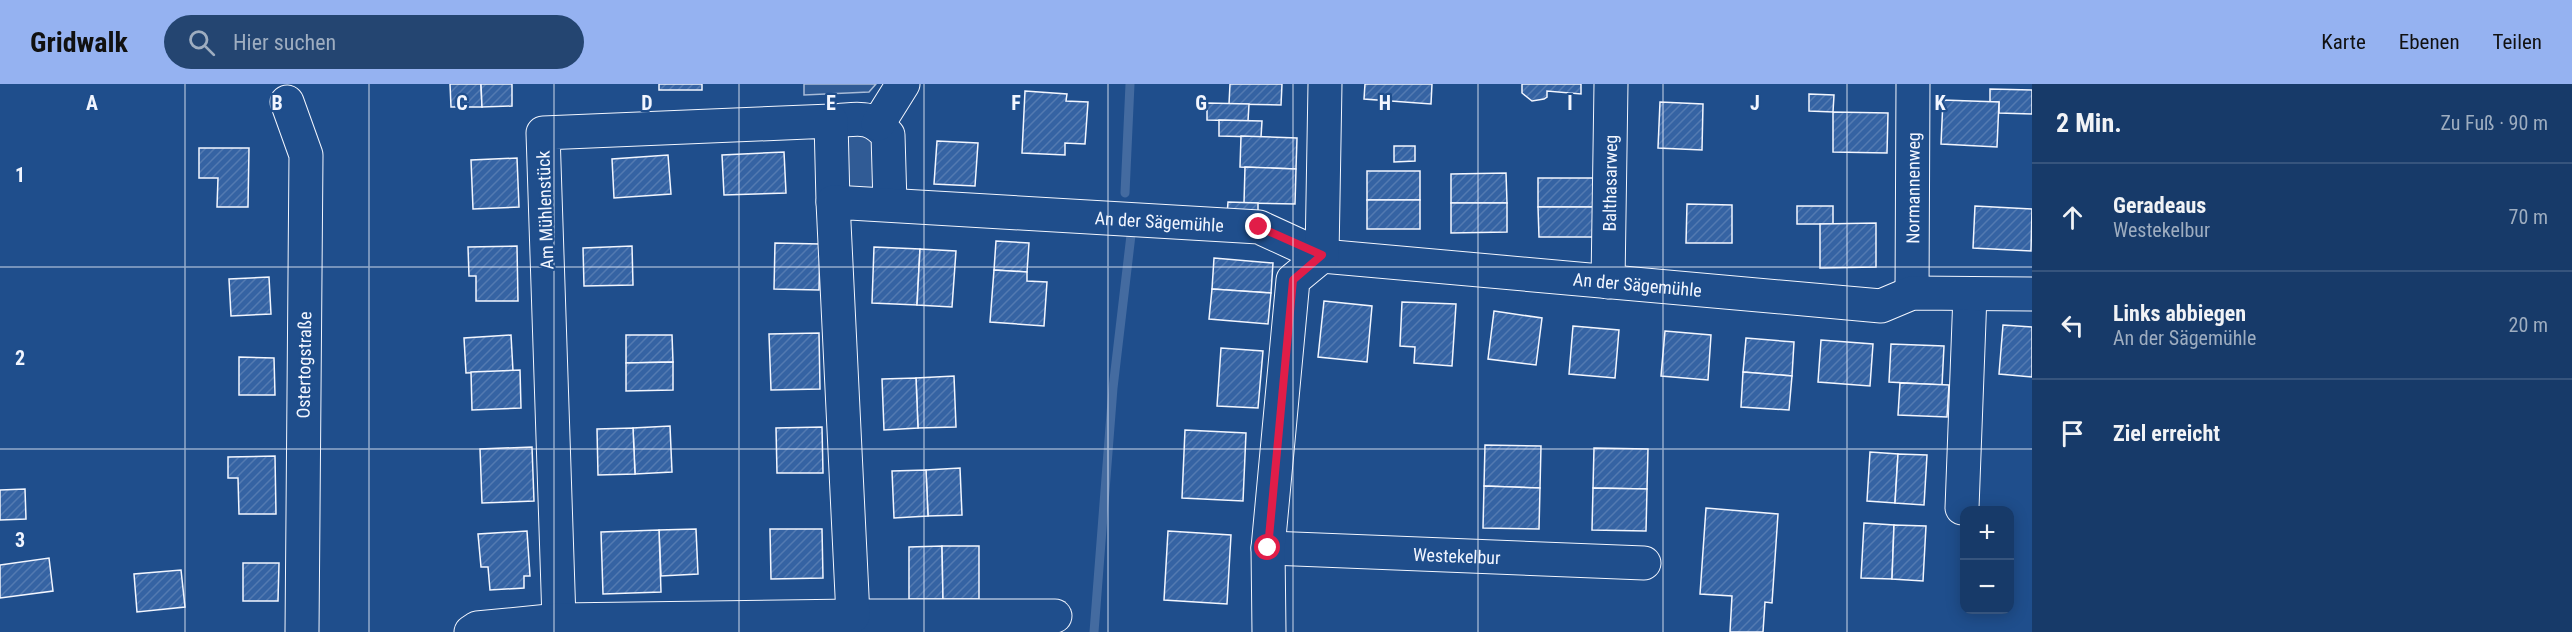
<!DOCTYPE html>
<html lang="de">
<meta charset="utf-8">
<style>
:root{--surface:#173a69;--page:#244571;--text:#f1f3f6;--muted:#9eadc0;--line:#36547d;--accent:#95b2f1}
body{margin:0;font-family:"Roboto Condensed",sans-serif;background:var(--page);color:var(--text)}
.controls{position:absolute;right:18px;bottom:18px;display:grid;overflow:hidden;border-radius:12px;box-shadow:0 3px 15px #0003}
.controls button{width:54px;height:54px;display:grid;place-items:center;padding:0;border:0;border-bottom:2px solid var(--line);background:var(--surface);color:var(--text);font:30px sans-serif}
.stop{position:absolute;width:18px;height:18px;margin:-14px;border:4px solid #e11d48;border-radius:50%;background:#fff}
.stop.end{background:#e11d48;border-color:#fff;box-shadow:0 2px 6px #0008}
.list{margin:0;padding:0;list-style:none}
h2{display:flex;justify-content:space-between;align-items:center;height:78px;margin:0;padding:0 24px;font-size:26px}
h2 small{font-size:20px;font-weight:400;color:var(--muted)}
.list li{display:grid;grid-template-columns:39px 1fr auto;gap:18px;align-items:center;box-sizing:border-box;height:108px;padding:0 24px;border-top:2px solid var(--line)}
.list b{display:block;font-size:22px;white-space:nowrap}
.list p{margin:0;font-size:20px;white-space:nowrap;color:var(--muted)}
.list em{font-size:20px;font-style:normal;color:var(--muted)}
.icon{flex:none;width:33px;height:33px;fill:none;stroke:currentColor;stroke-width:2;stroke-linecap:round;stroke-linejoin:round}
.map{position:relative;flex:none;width:2032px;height:548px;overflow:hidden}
header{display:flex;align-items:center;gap:36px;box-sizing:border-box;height:84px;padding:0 30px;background:var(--accent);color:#111}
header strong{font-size:28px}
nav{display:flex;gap:33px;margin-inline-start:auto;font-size:21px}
.search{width:420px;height:54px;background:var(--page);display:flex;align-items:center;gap:15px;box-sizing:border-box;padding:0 21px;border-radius:33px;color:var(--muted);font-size:22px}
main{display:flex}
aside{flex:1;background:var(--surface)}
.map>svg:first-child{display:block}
.built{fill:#305b95;stroke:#a8bbd7;stroke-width:1.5}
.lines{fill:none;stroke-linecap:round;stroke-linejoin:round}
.stream{stroke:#446ba0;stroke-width:9}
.building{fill:url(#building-hatch);stroke:#f2f6ff;stroke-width:1.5}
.minor-casing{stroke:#f2f6ff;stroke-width:35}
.minor{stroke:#1f4e8c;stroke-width:33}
.route{stroke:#e11d48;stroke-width:8}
.grid{fill:none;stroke:#f2f6ff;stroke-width:1.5;stroke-opacity:0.55}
.labels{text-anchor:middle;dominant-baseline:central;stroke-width:4.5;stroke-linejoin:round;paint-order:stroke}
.street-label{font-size:18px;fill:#f2f6ff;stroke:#1f4e8c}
.grid-label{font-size:20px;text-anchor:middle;font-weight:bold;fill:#f2f6ff;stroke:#1f4e8c;stroke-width:4.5;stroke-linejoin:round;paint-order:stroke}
</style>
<header>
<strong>Gridwalk</strong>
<div class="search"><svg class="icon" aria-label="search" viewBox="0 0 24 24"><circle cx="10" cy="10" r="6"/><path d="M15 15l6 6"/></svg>Hier suchen</div>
<nav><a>Karte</a><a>Ebenen</a><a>Teilen</a></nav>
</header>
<main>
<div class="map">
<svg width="2032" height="548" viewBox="0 0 2032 548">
<defs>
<pattern id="building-hatch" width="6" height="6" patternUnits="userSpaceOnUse" patternTransform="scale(1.5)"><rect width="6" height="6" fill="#3563a3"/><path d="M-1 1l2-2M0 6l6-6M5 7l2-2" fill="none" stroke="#537ab1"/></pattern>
</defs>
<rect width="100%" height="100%" fill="#1f4e8c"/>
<!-- built -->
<g class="built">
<path d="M804 0H876L869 8 804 11Z"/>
<path d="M855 45 870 46 880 96 871 108 847 102 846 55Z"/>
</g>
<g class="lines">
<!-- stream -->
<g class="stream">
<path d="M1125 109 1130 0"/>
<path d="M1094 548 1113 304 1131 151"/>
</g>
</g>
<!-- building -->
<g class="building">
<path d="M450 0H481L482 23H451Z"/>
<path d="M481 0H512V22L482 23Z"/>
<rect x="659" y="0" width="43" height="6"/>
<path d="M1230 0H1282L1281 21 1229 20Z"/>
<path d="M1365 0H1432L1431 20 1364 15Z"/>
<path d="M1522 0H1581V10L1547 7V13L1544 15 1532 17 1522 9Z"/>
<path d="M1990 5 2032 6V30L1999 29V18H1990Z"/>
<path d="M1025 7 1067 10 1066 17 1088 18 1085 60 1065 59V71L1022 69Z"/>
<path d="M1809 10 1834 11 1833 28 1809 27Z"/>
<path d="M1943 16 1999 18 1997 63 1941 60Z"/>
<path d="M1660 18 1703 20 1702 66 1658 64Z"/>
<path d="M1207 19 1249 20 1248 37 1207 36Z"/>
<path d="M1833 28 1888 29 1887 69 1833 68Z"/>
<path d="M1219 36 1262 37 1261 53 1219 52Z"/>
<path d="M1241 52 1297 54 1296 85 1240 83Z"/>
<path d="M937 57 978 59 975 102 934 100Z"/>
<path d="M1394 62H1415V77L1394 78Z"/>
<path d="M199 64H249L248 123H217L218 94H199Z"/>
<path d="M784 68 786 109 724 111 722 71Z"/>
<path d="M668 71 671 110 614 114 612 75Z"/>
<path d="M517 74 519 123 473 125 471 76Z"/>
<path d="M1245 83 1296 85 1295 120 1244 119Z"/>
<rect x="1367" y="87" width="53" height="29"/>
<path d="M1506 89 1507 119H1451V90Z"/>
<rect x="1538" y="94" width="55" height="29"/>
<rect x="1367" y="116" width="53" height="29"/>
<path d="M1228 118 1258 119V132L1227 131Z"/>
<path d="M1451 119H1507V148L1451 149Z"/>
<path d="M1687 120 1732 121V159H1686Z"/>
<rect x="1797" y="122" width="36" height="18"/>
<path d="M1975 122 2032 125 2031 167 1973 164Z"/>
<path d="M1538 123H1593V153H1539Z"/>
<path d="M1876 139V183L1820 184V140Z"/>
<path d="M996 157 1029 159 1027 188 994 186Z"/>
<path d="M775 159 820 160 819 206 774 205Z"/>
<path d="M517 162 518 217H476V192H469L468 163Z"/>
<path d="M632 162 633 201 584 202 583 164Z"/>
<path d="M874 163 920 165 917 221 872 219Z"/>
<path d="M920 165 956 167 952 223 917 221Z"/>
<path d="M1214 174 1273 179 1271 209 1212 205Z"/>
<path d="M994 186 1027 188V197L1047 198 1044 242 990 238Z"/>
<path d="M269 193 271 230 231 232 229 195Z"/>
<path d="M1212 205 1271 209 1268 240 1209 235Z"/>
<path d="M1324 217 1372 222 1367 278 1318 273Z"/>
<path d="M1402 218 1456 220 1452 282 1414 279 1415 263 1400 262Z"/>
<path d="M1494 227 1542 234 1536 281 1488 275Z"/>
<path d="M2003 241 2032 243V293L1999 290Z"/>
<path d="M1573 242 1619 246 1615 294 1569 290Z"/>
<path d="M1665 247 1711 251 1708 296 1661 292Z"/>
<path d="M819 249 820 305 771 306 769 250Z"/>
<path d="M511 251 513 287 466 289 464 254Z"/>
<path d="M626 251H672L673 278 626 279Z"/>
<path d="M1746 254 1794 258 1792 292 1743 288Z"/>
<path d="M1821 256 1873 260 1870 302 1818 298Z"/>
<path d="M1891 260 1944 262 1942 301 1889 298Z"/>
<path d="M1221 264 1263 267 1258 324 1217 322Z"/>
<path d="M239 273 274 274 275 311H239Z"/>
<path d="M673 278V306L626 307V279Z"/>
<path d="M520 286 521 324 472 326 471 288Z"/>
<path d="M1743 288 1792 292 1789 326 1741 323Z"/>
<path d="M954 292 956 343 918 344 916 294Z"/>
<path d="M916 294 918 344 884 346 882 295Z"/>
<path d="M1900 299 1949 301 1947 333 1898 331Z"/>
<path d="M670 342 672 388 635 390 633 344Z"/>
<path d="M822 343 823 389H777L776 344Z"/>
<path d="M633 344 635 390 598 391 597 345Z"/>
<path d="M1185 346 1246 349 1243 417 1182 414Z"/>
<path d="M1485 361 1541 362 1540 404 1484 402Z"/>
<path d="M532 363 534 417 482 419 480 365Z"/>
<path d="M1594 364 1648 365 1647 405 1593 404Z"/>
<path d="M1870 368 1898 370 1895 419 1867 417Z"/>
<path d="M1898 370 1927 371 1924 421 1895 419Z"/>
<path d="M275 372 276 430H239L238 394H228V373Z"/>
<path d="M960 384 962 431 928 432 926 386Z"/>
<path d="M926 386 928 432 894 434 892 387Z"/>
<path d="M1484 402 1540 404 1539 445 1483 444Z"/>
<path d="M1593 404 1647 405 1646 447 1592 446Z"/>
<path d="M25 405 26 435 0 436V406Z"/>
<path d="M1706 424 1778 430 1772 519 1765 518 1763 548H1730L1732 512 1700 510Z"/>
<path d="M1864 439 1894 441 1892 495 1861 494Z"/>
<path d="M1894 441 1926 442 1923 497 1892 495Z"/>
<path d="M696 445 698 490 661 492 659 446Z"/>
<path d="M770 445H822L823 494 771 495Z"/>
<path d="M659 446 661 508 603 510 601 448Z"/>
<path d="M527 447 530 492H524V504L490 506 488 483H481L478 450Z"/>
<path d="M1168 447 1231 451 1227 520 1164 516Z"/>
<path d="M942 462 943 515H909V463Z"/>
<path d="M942 462H979V515H943Z"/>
<path d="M49 474 53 507 0 514V481Z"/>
<path d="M243 479H279L278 517H243Z"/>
<path d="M181 486 185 523 137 528 134 490Z"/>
</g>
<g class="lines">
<defs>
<g id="minor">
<path d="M287 18 306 71 302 548"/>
<path d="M831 37C858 36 868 29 888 51L890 120"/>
<path d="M878 40 903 0"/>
<path id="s1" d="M1608 198 1611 0"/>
<path id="s2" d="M1912 209 1913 0"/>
<path d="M1962 424 1970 210"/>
<path id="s3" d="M1268 464 1644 479"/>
<path d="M853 532H1055"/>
<path d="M559 536 543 49 831 37 833 118"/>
<path id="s4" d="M471 548 477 544 559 536 853 532 833 118 1259 143 1322 172 1881 222 1912 209 2032 210"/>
<path d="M1269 548 1268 464 1293 196 1322 172 1325 0"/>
</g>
</defs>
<!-- minor casing -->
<use href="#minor" class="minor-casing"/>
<!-- minor -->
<use href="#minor" class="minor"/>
</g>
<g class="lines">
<!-- route -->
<path class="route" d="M1259 143 1322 171 1293 196 1268 464"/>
</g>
<!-- grid -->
<path class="grid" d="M185 0V548M369 0V548M554 0V548M739 0V548M924 0V548M1108 0V548M1293 0V548M1478 0V548M1663 0V548M1847 0V548M0 183H2032M0 365H2032"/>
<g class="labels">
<!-- street labels -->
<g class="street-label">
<text stroke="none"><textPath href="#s1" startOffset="99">Balthasarweg</textPath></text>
<text stroke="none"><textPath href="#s2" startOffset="105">Normannenweg</textPath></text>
<text transform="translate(545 126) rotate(-92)">Am Mühlenstück</text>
<text stroke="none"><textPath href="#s4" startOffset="1125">An der Sägemühle</textPath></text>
<text stroke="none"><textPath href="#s4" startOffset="1611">An der Sägemühle</textPath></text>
<text transform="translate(304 281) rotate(-89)">Ostertogstraße</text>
<text stroke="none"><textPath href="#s3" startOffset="189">Westekelbur</textPath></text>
</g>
</g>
<g class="grid-label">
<text x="92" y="26">A</text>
<text x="277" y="26">B</text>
<text x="462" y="26">C</text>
<text x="647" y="26">D</text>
<text x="831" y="26">E</text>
<text x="1016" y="26">F</text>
<text x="1201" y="26">G</text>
<text x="1385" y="26">H</text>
<text x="1570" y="26">I</text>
<text x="1755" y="26">J</text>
<text x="1940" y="26">K</text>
<text x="20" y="98">1</text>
<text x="20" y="281">2</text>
<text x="20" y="463">3</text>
</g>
</svg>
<div class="controls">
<button>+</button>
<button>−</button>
</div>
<div class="stop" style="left:1268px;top:464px"></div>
<div class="stop end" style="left:1259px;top:143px"></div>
</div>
<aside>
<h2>2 Min.<small>Zu Fuß · 90 m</small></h2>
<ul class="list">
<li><svg class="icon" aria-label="ahead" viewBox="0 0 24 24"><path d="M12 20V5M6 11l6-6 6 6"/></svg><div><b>Geradeaus</b><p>Westekelbur</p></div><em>70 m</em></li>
<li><svg class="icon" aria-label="left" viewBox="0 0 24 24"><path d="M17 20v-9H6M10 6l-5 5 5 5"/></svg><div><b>Links abbiegen</b><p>An der Sägemühle</p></div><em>20 m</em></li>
<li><svg class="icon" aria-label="arrive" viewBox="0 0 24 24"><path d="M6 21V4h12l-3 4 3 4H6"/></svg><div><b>Ziel erreicht</b></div></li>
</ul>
</aside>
</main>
